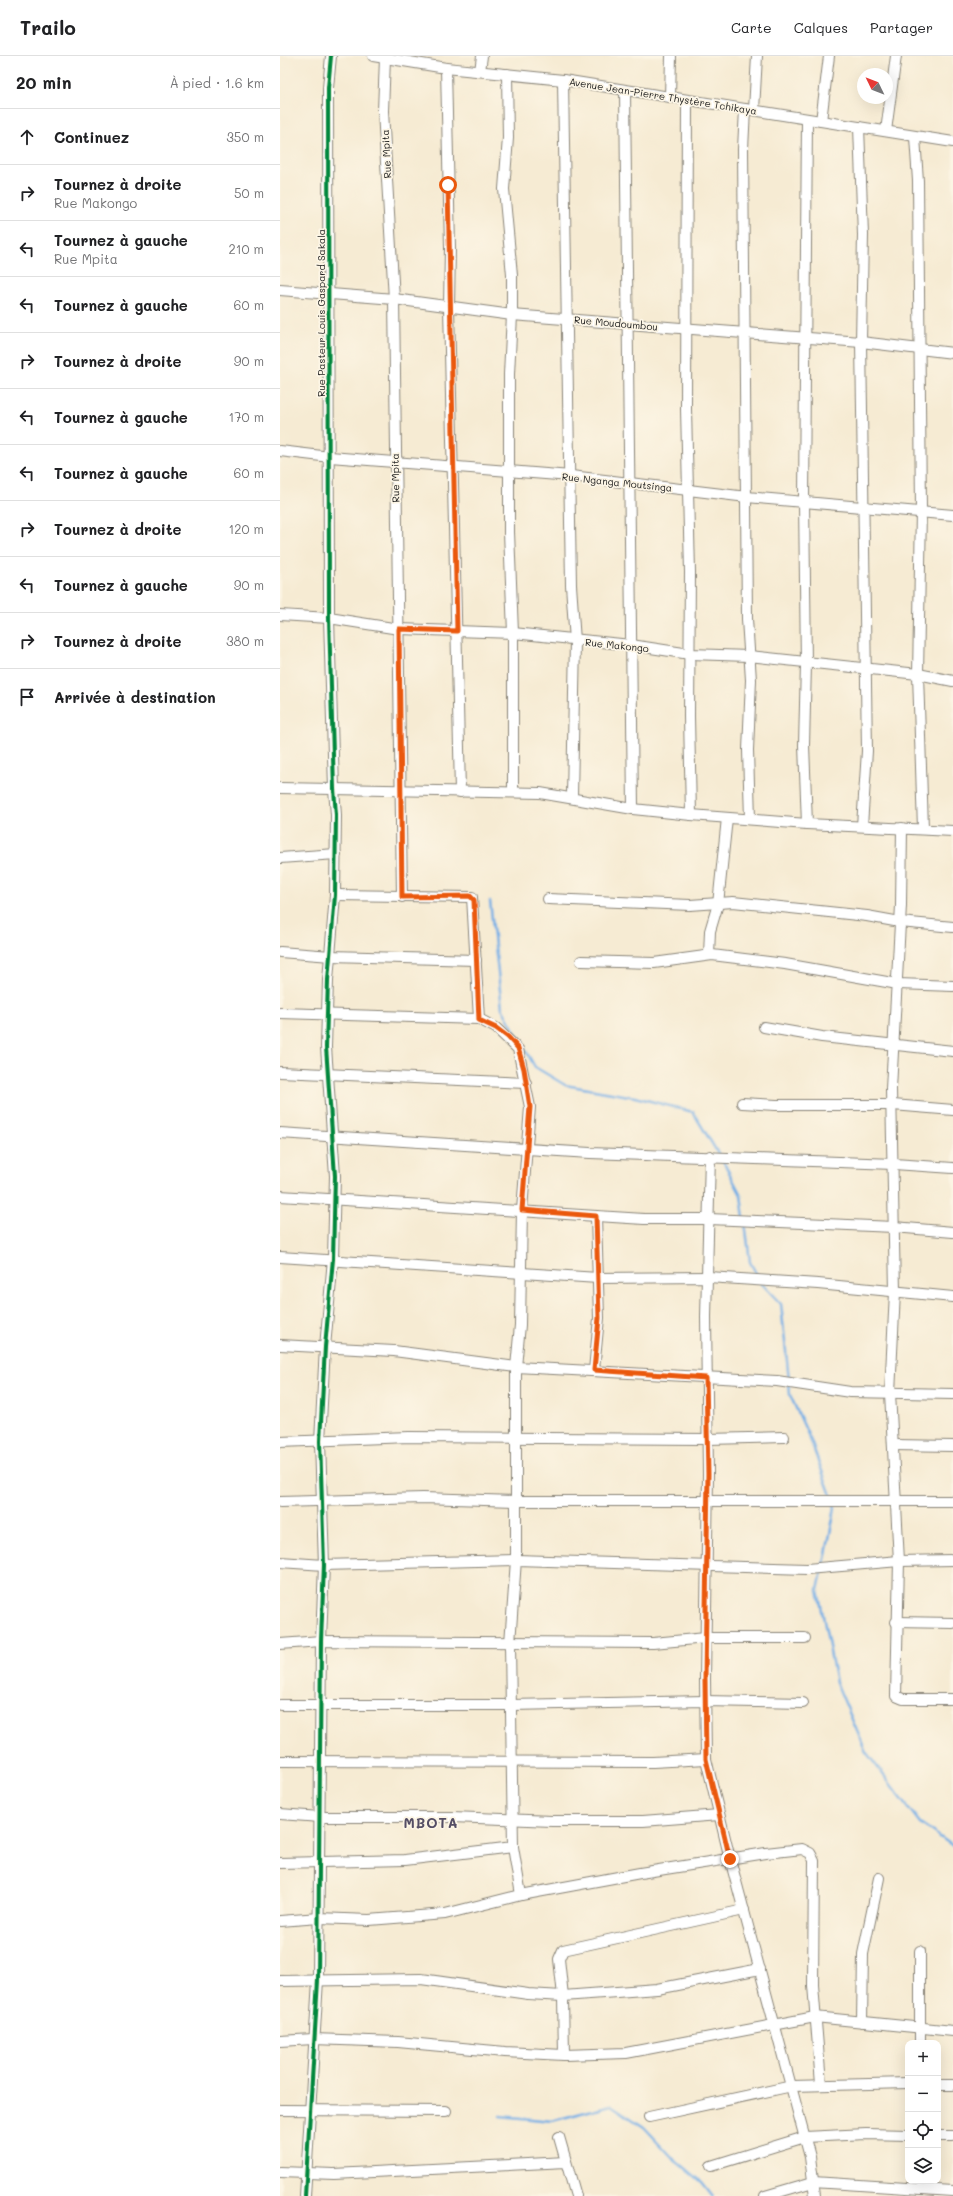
<!DOCTYPE html>
<html lang="fr">
<meta charset="utf-8">
<style>
:root{--surface:#fff;--page:#f6f6f6;--text:#202124;--muted:#757577;--line:#e0e0e0}
body{margin:0;font-family:Mali,sans-serif;background:var(--page);color:var(--text)}
.controls{position:absolute;right:12px;bottom:12px;display:grid;overflow:hidden;border-radius:8px;box-shadow:0 4px 16px #0002}
.controls button{width:36px;height:36px;display:grid;place-items:center;padding:0;border:0;border-bottom:1px solid var(--line);background:var(--surface);color:var(--text);font:20px sans-serif}
.compass{position:absolute;left:577px;top:12px;width:36px;height:36px;border-radius:50%;background:var(--surface);box-shadow:0 4px 16px #0002;rotate:313deg}
.stop{position:absolute;width:12px;height:12px;margin:-9px;border:3px solid #ea580c;border-radius:50%;background:#fff}
.stop.end{background:#ea580c;border-color:#fff;box-shadow:0 1px 4px #0008}
.list{margin:0;padding:0;list-style:none}
h2{display:flex;justify-content:space-between;align-items:center;height:52px;margin:0;padding:0 16px;font-size:17px}
h2 small{font-size:13px;font-weight:400;color:var(--muted)}
.list li{display:grid;grid-template-columns:26px 1fr auto;gap:12px;align-items:center;box-sizing:border-box;height:56px;padding:0 16px;border-top:1px solid var(--line)}
.list b{display:block;font-size:15px;white-space:nowrap}
.list p{margin:0;font-size:13px;white-space:nowrap;color:var(--muted)}
.list em{font-size:13px;font-style:normal;color:var(--muted)}
.icon{flex:none;width:22px;height:22px;fill:none;stroke:currentColor;stroke-width:2;stroke-linecap:round;stroke-linejoin:round}
.map{position:relative;flex:none;width:673px;height:2140px;overflow:hidden}
header{display:flex;align-items:center;gap:24px;box-sizing:border-box;height:56px;padding:0 20px;background:var(--surface);border-bottom:1px solid var(--line)}
header strong{font-size:19px}
nav{display:flex;gap:22px;margin-inline-start:auto;font-size:14px}
main{display:flex}
aside{flex:1;background:var(--surface)}
.map>svg:first-child{display:block}
.lines{fill:none;stroke-linecap:round;stroke-linejoin:round}
.stream{stroke:#75afe6;stroke-width:2.5}
.minor-casing{stroke:#898478;stroke-width:12}
.minor{stroke:#fff;stroke-width:10}
.cycleway-casing{stroke:#fcf5e5;stroke-width:6}
.cycleway{stroke:#00873e;stroke-width:4}
.route{stroke:#ea580c;stroke-width:5}
.labels{text-anchor:middle;dominant-baseline:central;stroke-width:3.5;stroke-linejoin:round;paint-order:stroke}
.street-label{font-size:10px;fill:#1c1c1c;stroke:#fcf5e5}
.district-label{font-size:14px;font-weight:bold;letter-spacing:1px;fill:#554e65;stroke:#fcf5e5}
</style>
<header>
<strong>Trailo</strong>
<nav><a>Carte</a><a>Calques</a><a>Partager</a></nav>
</header>
<main>
<aside>
<h2>20 min<small>À pied · 1.6 km</small></h2>
<ul class="list">
<li><svg class="icon" aria-label="ahead" viewBox="0 0 24 24"><path d="M12 20V5M6 11l6-6 6 6"/></svg><div><b>Continuez</b></div><em>350 m</em></li>
<li><svg class="icon" aria-label="right" viewBox="0 0 24 24"><path d="M7 20v-9h11M14 6l5 5-5 5"/></svg><div><b>Tournez à droite</b><p>Rue Makongo</p></div><em>50 m</em></li>
<li><svg class="icon" aria-label="left" viewBox="0 0 24 24"><path d="M17 20v-9H6M10 6l-5 5 5 5"/></svg><div><b>Tournez à gauche</b><p>Rue Mpita</p></div><em>210 m</em></li>
<li><svg class="icon" aria-label="left" viewBox="0 0 24 24"><path d="M17 20v-9H6M10 6l-5 5 5 5"/></svg><div><b>Tournez à gauche</b></div><em>60 m</em></li>
<li><svg class="icon" aria-label="right" viewBox="0 0 24 24"><path d="M7 20v-9h11M14 6l5 5-5 5"/></svg><div><b>Tournez à droite</b></div><em>90 m</em></li>
<li><svg class="icon" aria-label="left" viewBox="0 0 24 24"><path d="M17 20v-9H6M10 6l-5 5 5 5"/></svg><div><b>Tournez à gauche</b></div><em>170 m</em></li>
<li><svg class="icon" aria-label="left" viewBox="0 0 24 24"><path d="M17 20v-9H6M10 6l-5 5 5 5"/></svg><div><b>Tournez à gauche</b></div><em>60 m</em></li>
<li><svg class="icon" aria-label="right" viewBox="0 0 24 24"><path d="M7 20v-9h11M14 6l5 5-5 5"/></svg><div><b>Tournez à droite</b></div><em>120 m</em></li>
<li><svg class="icon" aria-label="left" viewBox="0 0 24 24"><path d="M17 20v-9H6M10 6l-5 5 5 5"/></svg><div><b>Tournez à gauche</b></div><em>90 m</em></li>
<li><svg class="icon" aria-label="right" viewBox="0 0 24 24"><path d="M7 20v-9h11M14 6l5 5-5 5"/></svg><div><b>Tournez à droite</b></div><em>380 m</em></li>
<li><svg class="icon" aria-label="arrive" viewBox="0 0 24 24"><path d="M6 21V4h12l-3 4 3 4H6"/></svg><div><b>Arrivée à destination</b></div></li>
</ul>
</aside>
<div class="map">
<svg width="673" height="2140" viewBox="0 0 673 2140">
<rect width="100%" height="100%" fill="#fcf5e5"/>
<filter id="ink" filterUnits="userSpaceOnUse"><feTurbulence type="fractalNoise" baseFrequency=".025" numOctaves="2"/><feDisplacementMap in="SourceGraphic" scale="8" xChannelSelector="R" yChannelSelector="G"/><feConvolveMatrix kernelMatrix="1 2 1 2 8 2 1 2 1" color-interpolation-filters="sRGB"/></filter>
<filter id="wash" filterUnits="userSpaceOnUse"><feTurbulence type="fractalNoise" baseFrequency=".012" numOctaves="4" result="noise"/><feDisplacementMap in="SourceGraphic" scale="16" xChannelSelector="R" yChannelSelector="G"/><feGaussianBlur stdDeviation="0.9" result="paint"/><feColorMatrix in="noise" values="0 0 0 0 0 0 0 0 0 0 0 0 0 0 0 0 0 1.4 0 .05"/><feComposite in="paint" operator="in"/></filter>
<g filter="url(#wash)">
<rect width="100%" height="100%" fill="#f6ebd3"/>
<g class="lines">
<!-- stream -->
<g class="stream">
<path d="M210 845 222 952 255 1011 285 1029 355 1041 413 1056 439 1099"/>
<path d="M443 1105 461 1139 464 1162"/>
<path d="M465 1166 470 1206 478 1221"/>
<path d="M481 1227 501 1248 509 1324"/>
<path d="M509 1329 510 1339 530 1383 552 1442"/>
<path d="M544 1508 555 1452 554 1448"/>
<path d="M542 1515 538 1534 556 1626 586 1696 640 1767 673 1790"/>
<path d="M220 2060 272 2065 331 2049 364 2071 392 2101 422 2126 433 2140"/>
</g>
</g>
</g>
<g filter="url(#ink)">
<g class="lines">
<defs>
<g id="minor">
<path d="M93 0 166 12 283 24 673 86"/>
<path d="M105 2 103 55 114 243 122 841"/>
<path d="M166 12 170 192 169 251 180 736"/>
<path d="M200 15 202 0"/>
<path d="M227 18 228 82 224 133 232 219V259L229 318V476L233 577V735"/>
<path d="M283 24 291 529 295 585 292 741"/>
<path d="M345 35 353 753"/>
<path d="M390 41 391 0"/>
<path d="M407 44 406 353 410 516 409 660 411 759"/>
<path d="M465 53 463 93 467 563 471 624 468 694 470 763"/>
<path d="M474 54 477 0"/>
<path d="M541 65 549 0"/>
<path d="M579 71 583 179 581 286 587 695 582 770"/>
<path d="M606 75 616 0"/>
<path d="M635 81 638 125 641 455 638 618 643 773"/>
<path d="M0 234 114 243 232 259 581 286 673 297"/>
<path d="M0 395 50 401 291 420 467 441 673 459"/>
<path d="M0 559 49 562 119 573 233 577 351 589 410 598 469 600 638 618 673 625"/>
<path d="M0 732 260 737 353 753 411 759 527 768 673 775"/>
<path d="M527 768 524 689 526 608 524 445 527 63"/>
<path d="M622 772 621 849 611 1033 615 1236 610 1337 619 1505 616 1640 623 1643H673"/>
<path d="M0 802 56 798"/>
<path d="M55 839 192 841 199 963"/>
<path d="M268 843 410 849 453 846 587 860 620 866 673 871"/>
<path d="M0 896 51 900 196 904"/>
<path d="M429 899 430 875 438 848 447 762"/>
<path d="M301 905 374 907 432 899 505 908 618 928 673 930"/>
<path d="M0 957 199 963 216 972 238 993 250 1051 242 1154 240 1269 236 1311V1504L230 1587 233 1791 241 1839"/>
<path d="M484 971 542 981 673 995"/>
<path d="M0 1016 246 1027"/>
<path d="M462 1047 496 1049H613L673 1054"/>
<path d="M0 1077 310 1097 614 1108 673 1112"/>
<path d="M430 1100 426 1261 428 1418 425 1623 426 1703 450 1803 530 2101 535 2140"/>
<path d="M0 1140 364 1163H429L614 1171 673 1176"/>
<path d="M0 1201 318 1222 428 1221 538 1228 673 1241"/>
<path d="M0 1289 114 1295 236 1311 497 1325 570 1336 673 1338"/>
<path d="M314 1314 319 1262 316 1160"/>
<path d="M0 1386 129 1381 428 1383 504 1381"/>
<path d="M614 1389 673 1390"/>
<path d="M0 1446 143 1442 236 1445H673"/>
<path d="M0 1506 44 1509 236 1504 527 1513 619 1505 673 1504"/>
<path d="M616 1566 673 1567"/>
<path d="M0 1588 41 1585 373 1587 426 1582H525"/>
<path d="M0 1649H231L425 1645 523 1647"/>
<path d="M0 1705 373 1706 426 1703"/>
<path d="M0 1758 40 1761H172L272 1765H363L439 1759"/>
<path d="M0 1807 125 1804 233 1791"/>
<path d="M0 1865 39 1862 89 1864 165 1858 241 1839 360 1817 486 1797 522 1793 530 1797 534 1804 533 1929 541 2028"/>
<path d="M0 1925 141 1923 248 1938 283 1940 377 1933 480 1913"/>
<path d="M582 1966 583 1898 599 1822"/>
<path d="M0 1985 33 1983 118 1986 225 1996 284 1999 346 1997 535 1961 673 1975"/>
<path d="M640 1987V1895"/>
<path d="M284 1999 283 1940 279 1903 283 1894 464 1854"/>
<path d="M658 2029H673"/>
<path d="M0 2054 166 2055"/>
<path d="M369 2061 512 2030 628 2027"/>
<path d="M658 2080H673"/>
<path d="M279 2081 296 2140"/>
<path d="M431 2110 525 2081 586 2078 628 2079"/>
<path d="M0 2116 54 2118 286 2106"/>
<path d="M25 2140 38 1924 41 1585 44 1509 40 1385 45 1291 53 1203 55 1120 46 991 48 924 55 839 56 759 54 733 49 562 48 32 51 0"/>
<path d="M485 2140 533 2126 673 2135"/>
</g>
</defs>
<!-- minor casing -->
<use href="#minor" class="minor-casing"/>
<!-- minor -->
<use href="#minor" class="minor"/>
<defs>
<path id="cycleway" d="M25 2140 38 1924 41 1585 44 1509 40 1385 45 1291 53 1203 55 1120 46 991 48 924 55 839 56 759 54 733 49 562 48 32 51 0"/>
</defs>
<!-- cycleway casing -->
<use href="#cycleway" class="cycleway-casing"/>
<!-- cycleway -->
<use href="#cycleway" class="cycleway"/>
</g>
</g>
<g class="lines" filter="url(#ink)">
<!-- route -->
<path class="route" d="M168 129 177 575 119 573 122 841 190 840 194 844 199 964 216 972 228 981 238 992 244 1013 250 1051 242 1154 316 1160 319 1262 314 1314 426 1322 428 1418 425 1623 426 1703 450 1803"/>
</g>
<g class="labels">
<!-- street labels -->
<g class="street-label">
<text transform="translate(383 40) rotate(9)">Avenue Jean-Pierre Thystère Tchikaya</text>
<text transform="translate(106 98) rotate(-93)">Rue Mpita</text>
<text transform="translate(41 257) rotate(-90)">Rue Pasteur Louis Gaspard Sakala</text>
<text transform="translate(336 267) rotate(5)">Rue Moudoumbou</text>
<text transform="translate(115 422) rotate(-91)">Rue Mpita</text>
<text transform="translate(337 426) rotate(6)">Rue Nganga Moutsinga</text>
<text transform="translate(337 589) rotate(6)">Rue Makongo</text>
</g>
<!-- district labels -->
<g class="district-label">
<text x="151" y="1766">MBOTA</text>
</g>
</g>
</svg>
<div class="controls">
<button>+</button>
<button>−</button>
<button><svg class="icon" aria-label="locate" viewBox="0 0 24 24"><circle cx="12" cy="12" r="6"/><path d="M12 2v4M12 18v4M2 12h4M18 12h4"/></svg></button>
<button><svg class="icon" aria-label="layers" viewBox="0 0 24 24"><path d="M12 4l9 5-9 5-9-5zM3 14l9 5 9-5"/></svg></button>
</div>
<svg class="compass" viewBox="-18 -18 36 36"><path d="M0-13l5 13h-10z" fill="#e53935"/><path d="M0 13l5-13h-10z" fill="#757577"/></svg>
<div class="stop" style="left:168px;top:129px"></div>
<div class="stop end" style="left:450px;top:1803px"></div>
</div>
</main>
